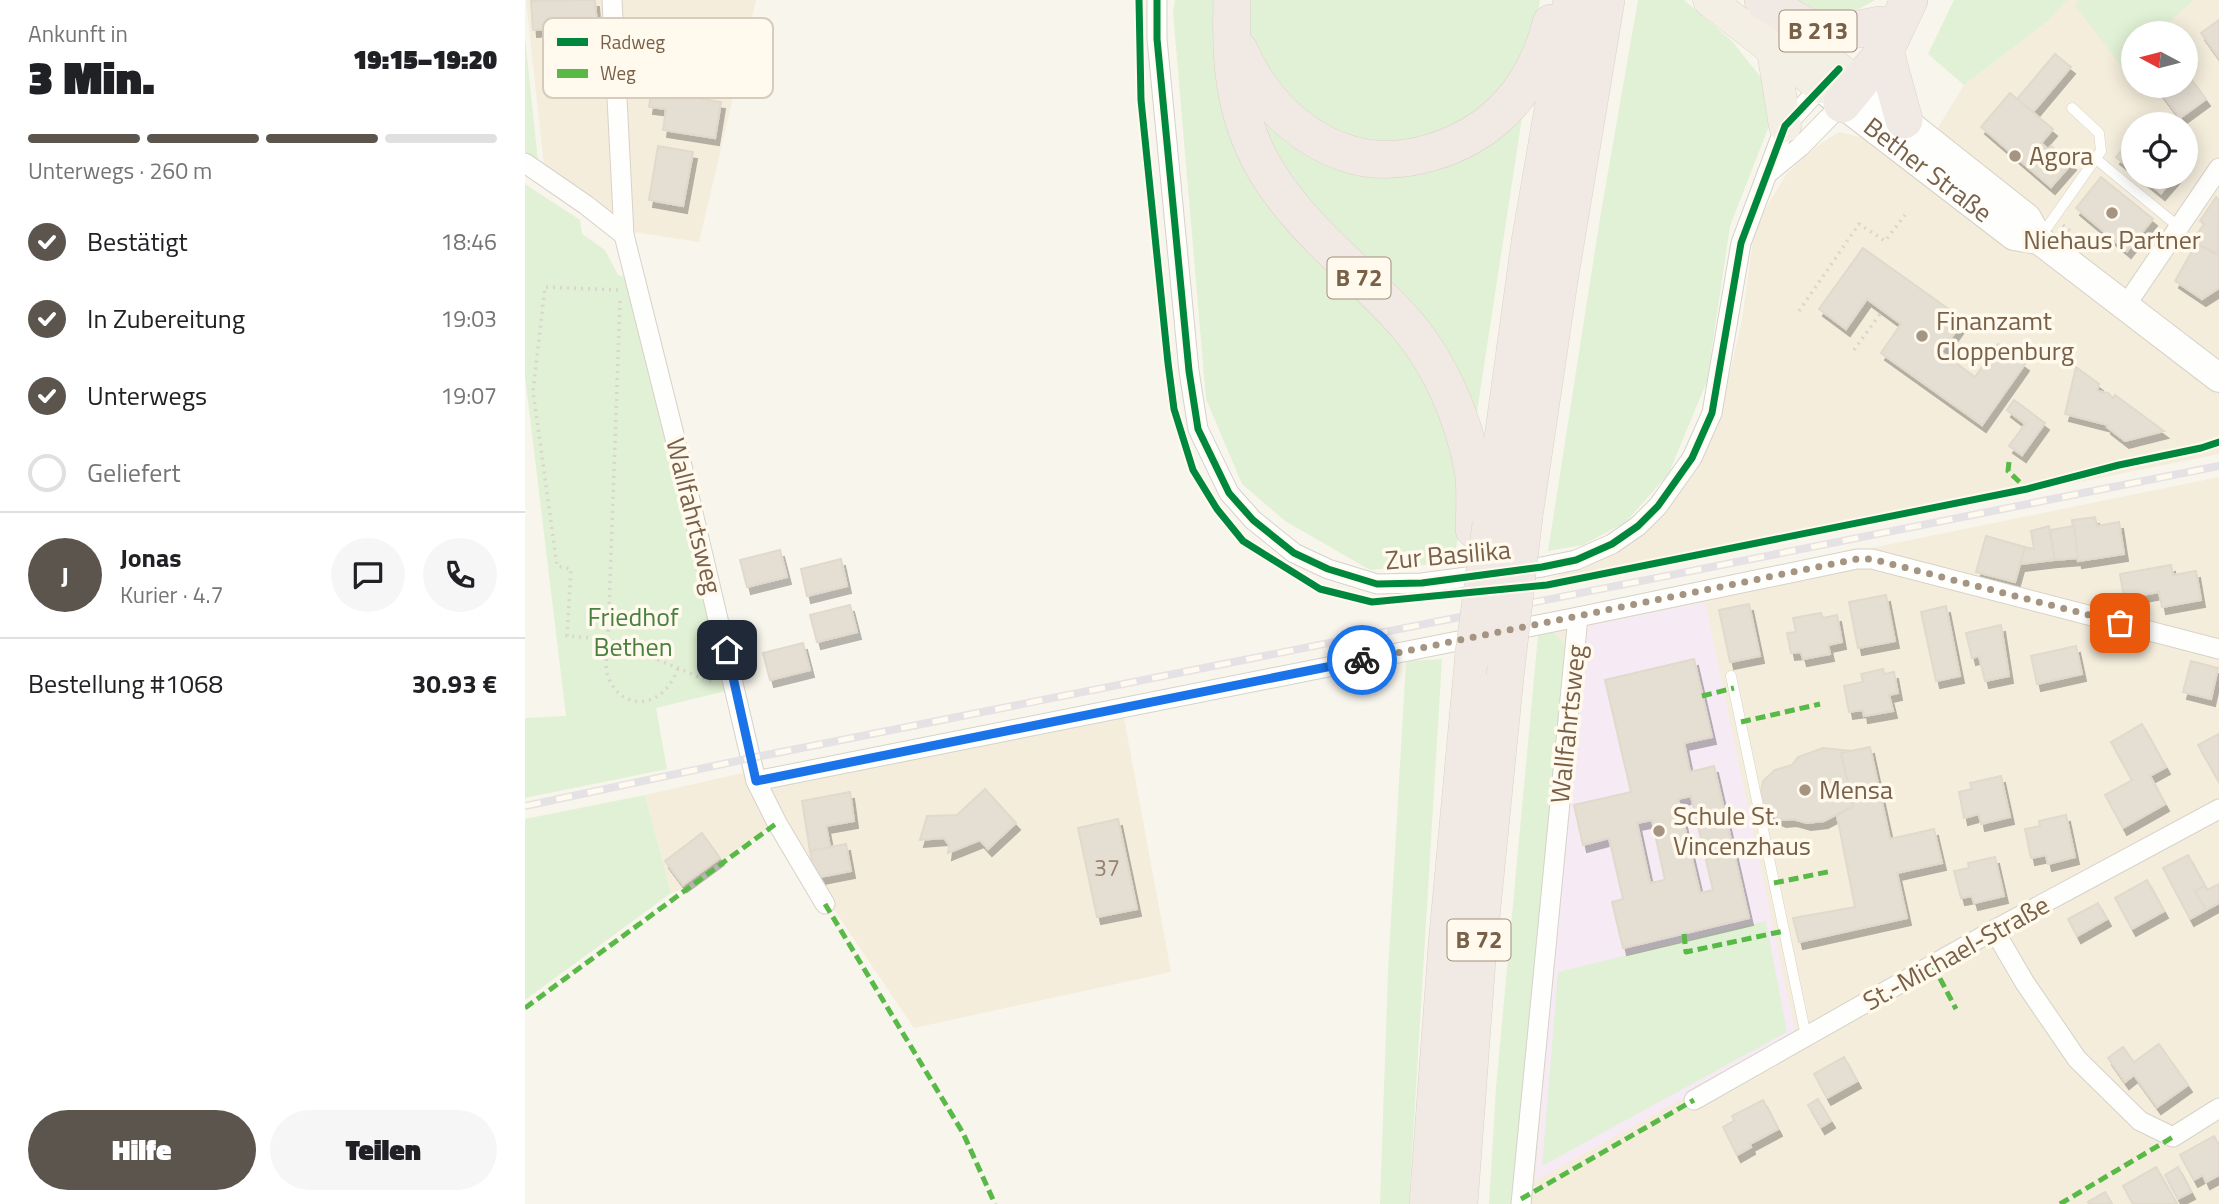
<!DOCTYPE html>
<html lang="de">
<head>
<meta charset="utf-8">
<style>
  body { margin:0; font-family:"Titillium Web",sans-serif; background:#f6f6f6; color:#202124; height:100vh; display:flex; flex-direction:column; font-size:26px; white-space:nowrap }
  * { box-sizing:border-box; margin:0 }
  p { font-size:23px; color:#757577 }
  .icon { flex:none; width:38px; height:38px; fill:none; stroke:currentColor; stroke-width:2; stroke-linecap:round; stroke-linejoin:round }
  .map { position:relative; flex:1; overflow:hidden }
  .panel { display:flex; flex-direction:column; background:#fff; width:525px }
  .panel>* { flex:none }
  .needle { width:46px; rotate:277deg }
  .buttons { position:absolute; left:1596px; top:21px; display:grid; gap:14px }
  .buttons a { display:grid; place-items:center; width:77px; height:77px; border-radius:50%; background:#fff; box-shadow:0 4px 18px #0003; font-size:35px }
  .pin { position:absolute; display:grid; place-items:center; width:60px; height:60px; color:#fff; margin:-30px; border-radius:14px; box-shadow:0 4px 10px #0006 }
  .courier { position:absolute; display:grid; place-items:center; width:70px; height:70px; margin:-35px; border:5px solid #1a73e8; border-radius:50%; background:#fff; color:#222; box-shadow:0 2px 9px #0007 }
  .summary em { font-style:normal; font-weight:800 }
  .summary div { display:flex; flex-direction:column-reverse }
  .summary { display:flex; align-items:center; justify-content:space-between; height:119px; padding:0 28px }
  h1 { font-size:46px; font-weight:800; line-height:52px }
  .bar { display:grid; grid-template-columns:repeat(4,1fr); gap:10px 7px; align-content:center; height:84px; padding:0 28px }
  .bar i { height:9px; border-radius:5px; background:#e0e0e0 }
  .bar .active { background:#5c554e }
  .bar p { grid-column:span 4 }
  .line { display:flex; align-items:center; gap:18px; padding:0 28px; border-top:2px solid #e0e0e0 }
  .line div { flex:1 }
  .round { display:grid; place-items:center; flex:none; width:74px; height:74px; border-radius:37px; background:#f6f6f6 }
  ol { padding:0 28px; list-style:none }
  li { display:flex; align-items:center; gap:21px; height:77px }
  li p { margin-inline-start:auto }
  li .icon { padding:7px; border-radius:50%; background:#5c554e; color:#fff; stroke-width:4 }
  li:last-child { color:#757577 }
  li i { width:38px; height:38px; border:4px solid #e0e0e0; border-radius:50% }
  .action { display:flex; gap:14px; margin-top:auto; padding:14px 28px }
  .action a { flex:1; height:80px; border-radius:42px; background:#5c554e; color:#fff; font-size:28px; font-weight:800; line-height:80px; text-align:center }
  .action a+a { background:#f6f6f6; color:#202124 }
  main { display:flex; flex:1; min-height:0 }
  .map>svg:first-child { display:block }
</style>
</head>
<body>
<main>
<section class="panel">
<div class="summary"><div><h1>3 Min.</h1><p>Ankunft in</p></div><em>19:15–19:20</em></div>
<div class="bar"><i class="active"></i><i class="active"></i><i class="active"></i><i></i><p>Unterwegs · 260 m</p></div>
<ol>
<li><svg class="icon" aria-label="check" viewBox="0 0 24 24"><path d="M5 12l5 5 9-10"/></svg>Bestätigt<p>18:46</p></li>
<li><svg class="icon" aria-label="check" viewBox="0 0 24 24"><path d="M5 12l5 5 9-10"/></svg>In Zubereitung<p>19:03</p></li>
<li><svg class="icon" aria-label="check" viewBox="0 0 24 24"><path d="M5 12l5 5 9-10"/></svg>Unterwegs<p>19:07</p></li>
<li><i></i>Geliefert</li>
</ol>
<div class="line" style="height:126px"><b class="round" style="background:#5c554e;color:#fff">J</b><div><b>Jonas</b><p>Kurier · 4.7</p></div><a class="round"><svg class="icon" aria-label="chat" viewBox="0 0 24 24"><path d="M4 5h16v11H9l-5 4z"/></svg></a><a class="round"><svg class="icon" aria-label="phone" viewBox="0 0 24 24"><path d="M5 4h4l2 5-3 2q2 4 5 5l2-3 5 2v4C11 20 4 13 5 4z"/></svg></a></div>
<div class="line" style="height:91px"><div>Bestellung #1068</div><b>30.93 €</b></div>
<div class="action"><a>Hilfe</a><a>Teilen</a></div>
</section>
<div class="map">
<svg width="1694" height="1204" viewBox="0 0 1694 1204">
  <defs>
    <filter id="shadow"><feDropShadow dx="4" dy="7" stdDeviation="0" flood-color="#0004"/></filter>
  </defs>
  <rect width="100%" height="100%" fill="#f8f5ec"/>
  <!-- residential -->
  <g fill="#f4eddc" fill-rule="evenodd">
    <polygon points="1,0 231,0 174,242 108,232 19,166"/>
    <path d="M1542,0H1694V454L1016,590L1017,582L1095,550L1137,517L1174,467L1195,418L1217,319L1230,226L1262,173L1292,146L1314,132L1339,138L1387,170L1439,85L1524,20ZM1608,33H1661V86H1608ZM1608,124H1661V177H1608Z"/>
    <polygon points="1694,477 1694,1204 987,1204 1040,646 1013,616"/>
    <polygon points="599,718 646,972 389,1028 291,883 242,788"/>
    <polygon points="222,772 243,828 158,889 146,893 120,795"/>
  </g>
  <!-- education -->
  <polygon fill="#f6ebf4" points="1180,602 1271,1035 1010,1181 1058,627"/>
  <!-- green -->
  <g fill="#e1f1d5">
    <polygon points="650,0 1015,0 929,562 845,570 760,521 717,484 681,399 648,12"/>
    <polygon points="1113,0 1159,0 1207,41 1241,84 1244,126 1205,226 1182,381 1144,473 1101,522 1058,545 1023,551 1075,218"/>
    <polygon points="1271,0 1350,0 1321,16 1286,11"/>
    <polygon points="1429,0 1542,0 1524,20 1439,85 1403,54"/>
    <polygon points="1554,0 1668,0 1633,33 1608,33 1608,56 1597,67 1550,5"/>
    <polygon points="0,38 13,161 0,152"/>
    <polygon points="0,184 55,220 57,234 80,250 93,275 100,277 201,691 131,708 142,769 0,798 0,718 41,716 0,376"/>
    <polygon points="1027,631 1040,645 987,1204 964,1204 971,1087 1013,635"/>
    <polygon points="917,659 884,1204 855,1204 863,971 881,661"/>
    <polygon points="120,795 146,893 0,1000 0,819"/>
    <polygon points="1241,921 1262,1032 1017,1166 1033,972"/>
  </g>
  <!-- building -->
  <g fill="#e5ded3" stroke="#e2d9cd" stroke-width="2" fill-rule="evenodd" filter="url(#shadow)">
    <polygon points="70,0 72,26 8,30 6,1"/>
    <polygon points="1694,20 1694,58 1676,33"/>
    <polygon points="1530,54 1546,67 1508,112 1492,99"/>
    <polygon points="1661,72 1681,99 1655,118 1631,86 1661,86"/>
    <polygon points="128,80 167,87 166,97 196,102 190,138 138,130 141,109 124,107"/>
    <polygon points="1485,93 1528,129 1516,143 1523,149 1526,146 1547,163 1526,187 1456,127"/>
    <polygon points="1608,136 1608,171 1591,157"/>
    <polygon points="133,146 168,152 158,206 124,200"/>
    <polygon points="1576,177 1628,219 1602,251 1551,208"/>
    <polygon points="1616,177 1650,177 1636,193"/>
    <polygon points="1691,197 1694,200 1693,254 1667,241 1679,224 1675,221"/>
    <polygon points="1671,244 1694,255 1694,288 1677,299 1650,281"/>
    <polygon points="1338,248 1439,320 1416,352 1450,377 1473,344 1500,364 1457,425 1356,353 1376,324 1342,299 1321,329 1294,309"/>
    <polygon points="1551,367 1574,384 1572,391 1583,393 1588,398 1590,395 1639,431 1600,441 1582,427 1583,425 1540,414"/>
    <polygon points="1489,400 1520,423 1497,455 1484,446 1500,424 1482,410"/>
    <polygon points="1570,517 1572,526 1594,522 1599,554 1553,561 1547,520"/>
    <polygon points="1524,526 1530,560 1495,564 1500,547 1509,549 1506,531"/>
    <polygon points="1549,526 1553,558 1530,560 1525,530"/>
    <polygon points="1461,536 1500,547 1490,582 1451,572"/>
    <polygon points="255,550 262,577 222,587 215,560"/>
    <polygon points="316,559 322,586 282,596 276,569"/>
    <polygon points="1646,565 1648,575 1671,571 1676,600 1637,607 1634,592 1599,598 1595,574"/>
    <polygon points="1361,595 1370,641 1333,648 1324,602"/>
    <polygon points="1224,604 1235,656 1205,662 1194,610"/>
    <polygon points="325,605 332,632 292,642 285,615"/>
    <polygon points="1421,606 1435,676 1411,681 1396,612"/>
    <polygon points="1296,613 1298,618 1312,615 1317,642 1303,645 1305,654 1278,659 1276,652 1266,653 1262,633 1271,632 1268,618"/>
    <polygon points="1476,625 1484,676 1460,681 1454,656 1447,658 1441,633"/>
    <polygon points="278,643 285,670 245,680 238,653"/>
    <polygon points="1551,646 1557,674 1512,684 1506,656"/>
    <path d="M1169,659L1187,737L1159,743L1165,772L1189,766L1224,918L1098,948L1087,902L1098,899L1084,838L1058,845L1049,805L1106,792L1080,680ZM1166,796L1188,890L1175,893L1153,799ZM1127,820L1140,880L1125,883L1112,823Z"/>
    <polygon points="1666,661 1693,668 1686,699 1658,692"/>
    <polygon points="1358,669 1359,674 1369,672 1373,693 1364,695 1368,711 1339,716 1338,710 1324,712 1319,686 1338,682 1336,674"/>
    <polygon points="1617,724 1641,767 1625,776 1640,804 1598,828 1580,795 1607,780 1586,742"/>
    <polygon points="1694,734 1694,782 1673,745"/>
    <polygon points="1345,747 1365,839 1409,829 1417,863 1372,873 1382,918 1274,942 1268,918 1330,907 1312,816 1328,806 1316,753"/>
    <polygon points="1298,748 1327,751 1316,753 1328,806 1299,821 1282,823 1268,819 1257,820 1239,812 1235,799 1238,781 1250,770 1267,765 1273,757"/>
    <polygon points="1476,776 1485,817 1456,824 1454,814 1439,818 1434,792 1447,789 1445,783"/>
    <polygon points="460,789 491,823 463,849 455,840 423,853 424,845 419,838 395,840 402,816 432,815"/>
    <polygon points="325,792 329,821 301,826 305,847 285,851 277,801"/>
    <polygon points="1541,815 1550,857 1523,864 1521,855 1506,858 1500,829 1515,826 1514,821"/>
    <polygon points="593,819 612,909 572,917 553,828"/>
    <polygon points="177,833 195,858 158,885 140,861"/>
    <polygon points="321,844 326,871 290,878 285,851"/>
    <polygon points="1663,855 1680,886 1670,891 1681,910 1665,919 1638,868"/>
    <polygon points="1470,857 1479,896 1449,903 1447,896 1436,898 1429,871 1444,868 1443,863"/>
    <polygon points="1622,880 1639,911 1607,929 1590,898"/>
    <polygon points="1694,884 1694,903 1681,910 1670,891 1680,886 1682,890"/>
    <polygon points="1573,903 1582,919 1552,936 1543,919"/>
    <polygon points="1634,1044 1663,1085 1632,1107 1609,1075 1600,1082 1583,1058 1598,1047 1609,1062"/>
    <polygon points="1319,1057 1332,1081 1302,1098 1289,1074"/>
    <polygon points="1293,1099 1306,1121 1296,1127 1283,1105"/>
    <polygon points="1238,1100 1253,1129 1225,1144 1226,1147 1212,1155 1198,1127 1209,1121 1207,1116"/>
    <polygon points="1689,1136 1694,1145 1694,1175 1681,1182 1678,1175 1669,1180 1655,1155"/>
    <polygon points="1631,1167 1652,1204 1608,1204 1598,1186"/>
    <polygon points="1653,1167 1666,1192 1653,1199 1640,1175"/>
    <polygon points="1580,1192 1587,1204 1564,1204 1563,1202"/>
  </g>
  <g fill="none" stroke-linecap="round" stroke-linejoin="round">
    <defs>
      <g id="lane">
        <polyline points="1571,159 1654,227"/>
        <polyline points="1516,236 1576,151 1574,133 1547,108"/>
        <polyline points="1206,676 1281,1036"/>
      </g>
      <g id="street">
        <polyline points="87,0 99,235 157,466 231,781 252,823 300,904"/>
        <polyline points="632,0 632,39 664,371 673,429 704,493 728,520 769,553 803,569 852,584 897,583 1017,567 1051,560 1087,544 1113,526 1133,506 1167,458 1187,413 1216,243 1260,126 1302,80"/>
        <polyline points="0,163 61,205 99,235"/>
        <polyline points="1242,174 1275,147 1317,104"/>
        <polyline points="1601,305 1694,168"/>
        <polyline points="1053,617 1332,559 1347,559 1694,649"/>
        <polyline points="231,781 1053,617 996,1204"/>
        <polyline points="1469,930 1500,983 1552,1059 1615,1121 1648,1137 1694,1108"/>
        <polyline points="1169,1100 1469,930 1694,809"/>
      </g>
      <g id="secondary">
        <polyline points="1334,85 1502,218 1514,240 1694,378"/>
        <path id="s1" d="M1303,93L1489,236L1514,240"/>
      </g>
      <g id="primary">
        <polyline points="1184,0 1296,87"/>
        <polyline points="1253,20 1334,85"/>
        <polyline points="1248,51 1260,126"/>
      </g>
      <g id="highway">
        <path d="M707,0C705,57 708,108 735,160C771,227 834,270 883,326C916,365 939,420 948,470C951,489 950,509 949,529"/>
        <path d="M1238,0C1289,33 1294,38 1354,25"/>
        <path d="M714,50C735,98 773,138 824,154C875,170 941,148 978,111C1001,89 1019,54 1026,23"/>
        <polyline points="1360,51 1379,120"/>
        <polyline points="1317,104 1360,51 1384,0"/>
        <polyline points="999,516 1034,281 1081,0"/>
        <polyline points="967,518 1005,242 1047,0"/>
        <polyline points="903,1204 922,945 949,653"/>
        <polyline points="934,1204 953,947 980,677"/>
      </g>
    </defs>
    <!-- lane casing -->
    <use href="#lane" stroke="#d7d2c9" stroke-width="11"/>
    <!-- street casing -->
    <use href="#street" stroke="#d7d2c9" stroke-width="21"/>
    <!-- secondary casing -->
    <use href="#secondary" stroke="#d8d1c7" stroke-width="30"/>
    <!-- primary casing -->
    <use href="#primary" stroke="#dad2c9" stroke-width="33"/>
    <!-- highway casing -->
    <use href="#highway" stroke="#dad2c9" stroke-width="38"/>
    <!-- path -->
    <g stroke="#dbd5cd" stroke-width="3.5" stroke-dasharray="2 5" stroke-linecap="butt">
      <polyline points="1538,225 1568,249"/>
      <path d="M93,290L20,287L8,391L32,566L46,569L42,636L83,639C82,650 80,662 82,673C89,700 117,711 138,692C145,686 150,676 153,668"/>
      <polyline points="95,301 83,639 184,681 190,680"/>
      <polyline points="1274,311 1334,224 1360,241 1380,215"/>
      <polyline points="1329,350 1358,310"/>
    </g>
    <!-- lane -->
    <use href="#lane" stroke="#fefefc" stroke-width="10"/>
    <!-- street -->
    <use href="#street" stroke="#fefefc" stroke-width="19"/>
    <!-- secondary -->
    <use href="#secondary" stroke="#fefefc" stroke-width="28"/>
    <!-- primary -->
    <use href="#primary" stroke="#f3efe5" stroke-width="32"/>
    <!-- highway -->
    <use href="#highway" stroke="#f1eae4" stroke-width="37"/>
    <defs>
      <polyline id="rail" points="0,806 226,758 1694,466"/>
    </defs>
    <!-- rail casing -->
    <use href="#rail" stroke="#e5e2e5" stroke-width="8"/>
    <!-- rail -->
    <use href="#rail" stroke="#fffaed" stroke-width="5" stroke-dasharray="16" stroke-linecap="butt"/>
    <defs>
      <g id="highway-bridge">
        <polyline points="949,653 966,524"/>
        <polyline points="980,677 999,516"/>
      </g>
    </defs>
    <!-- highway-bridge casing -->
    <use href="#highway-bridge" stroke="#dad2c9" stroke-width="38" stroke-linecap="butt"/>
    <!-- highway-bridge -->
    <use href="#highway-bridge" stroke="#f1eae4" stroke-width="37"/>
    <!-- quiet -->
    <g stroke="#58b947" stroke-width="5" stroke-dasharray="10 5" stroke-linecap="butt">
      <polyline points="1484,462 1483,471 1502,489"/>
      <polyline points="1177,696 1209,688"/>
      <polyline points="1216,722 1295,704"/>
      <polyline points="1249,883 1307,871"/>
      <polyline points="300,904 438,1133 470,1204"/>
      <polyline points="1159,934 1161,952 1259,931"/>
      <polyline points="1408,965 1431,1009"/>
      <polyline points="0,1008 252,823"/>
      <polyline points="996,1199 1169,1100"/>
      <polyline points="1535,1204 1648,1137"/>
    </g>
    <defs>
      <g id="cycleway">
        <polyline points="614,0 616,100 643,363 649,409 668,470 692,509 718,541 795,589 847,602 1022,585 1502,489 1594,465 1676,448 1694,442"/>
        <polyline points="632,0 632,39 664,371 673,429 704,493 728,520 769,553 803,569 852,584 897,583 1017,567 1051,560 1087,544 1113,526 1133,506 1167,458 1187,413 1216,243 1260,126 1314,69"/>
      </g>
    </defs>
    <!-- cycleway casing -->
    <use href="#cycleway" stroke="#fffaed" stroke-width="11"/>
    <!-- cycleway -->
    <use href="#cycleway" stroke="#00873e" stroke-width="7"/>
  </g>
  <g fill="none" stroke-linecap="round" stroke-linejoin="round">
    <!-- done -->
    <polyline stroke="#a59481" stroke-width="7" stroke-dasharray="0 12.6" points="837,660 1332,559 1347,559 1595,623"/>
    <!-- route -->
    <polyline stroke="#1a73e8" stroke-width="9" points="202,650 231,781 837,660"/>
  </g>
  <!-- markers -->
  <g fill="#a59481" stroke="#fffaed" stroke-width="2.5">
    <circle cx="1490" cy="156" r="7"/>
    <circle cx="1587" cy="213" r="7"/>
    <circle cx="1397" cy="336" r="7"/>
    <circle cx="1280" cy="790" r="7"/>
    <circle cx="1134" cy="831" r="7"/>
  </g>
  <g text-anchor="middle" stroke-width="7" stroke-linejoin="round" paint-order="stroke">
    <!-- number labels -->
    <g font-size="23" fill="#96826d">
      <text x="582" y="876">37</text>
    </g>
    <!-- shield labels -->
    <g fill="#fffaed" stroke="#a18e7a" stroke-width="2">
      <rect x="1254.5" y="10.5" width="77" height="41" rx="5"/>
      <rect x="802.5" y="257.5" width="63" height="41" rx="5"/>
      <rect x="922.5" y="919.5" width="63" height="41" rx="5"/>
    </g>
    <g font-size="24" font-weight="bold" fill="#796048">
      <text x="1293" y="39">B 213</text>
      <text x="834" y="286">B 72</text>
      <text x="954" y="948">B 72</text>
    </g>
    <!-- poi labels -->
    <g font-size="26" fill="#796048" stroke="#fffaed" text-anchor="start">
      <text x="1504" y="165">Agora</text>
      <text x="1587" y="249" text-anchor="middle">Niehaus Partner</text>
      <text x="1411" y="330">Finanzamt<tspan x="1411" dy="30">Cloppenburg</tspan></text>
      <text x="1294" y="799">Mensa</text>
      <text x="1148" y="825">Schule St.<tspan x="1148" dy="30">Vincenzhaus</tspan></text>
    </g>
    <!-- street labels -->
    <g font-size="26" fill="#796048" stroke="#fffaed">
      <text dy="9" stroke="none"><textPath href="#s1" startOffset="126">Bether Straße</textPath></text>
      <text transform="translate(169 516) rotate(76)" y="9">Wallfahrtsweg</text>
      <text transform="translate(923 555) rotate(-5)" y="9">Zur Basilika</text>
      <text transform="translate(1043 724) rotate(-84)" y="9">Wallfahrtsweg</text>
      <text transform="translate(1431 953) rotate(-29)" y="9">St.-Michael-Straße</text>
    </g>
    <!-- park labels -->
    <g font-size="26" fill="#4a8040" stroke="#fffaed">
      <text x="108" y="626">Friedhof<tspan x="108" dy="30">Bethen</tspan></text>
    </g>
  </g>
  <!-- legend -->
  <rect x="18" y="18" width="230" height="80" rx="10" fill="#fffaed" stroke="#d7ccbc" stroke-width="2"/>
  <rect x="32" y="38" width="31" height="8" fill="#00873e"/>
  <rect x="32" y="69" width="31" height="9" fill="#58b947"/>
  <g font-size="19" fill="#796048">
    <text x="75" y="49">Radweg</text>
    <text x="75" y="80">Weg</text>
  </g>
</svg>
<div class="buttons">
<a><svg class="needle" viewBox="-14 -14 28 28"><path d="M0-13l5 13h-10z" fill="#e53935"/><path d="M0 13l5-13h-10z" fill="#757577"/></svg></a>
<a><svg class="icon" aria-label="locate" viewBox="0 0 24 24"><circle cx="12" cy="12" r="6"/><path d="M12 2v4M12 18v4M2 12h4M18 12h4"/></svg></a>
</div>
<div class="pin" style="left:1595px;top:623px;background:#ea580c"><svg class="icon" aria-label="bag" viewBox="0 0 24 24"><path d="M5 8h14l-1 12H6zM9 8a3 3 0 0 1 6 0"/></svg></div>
<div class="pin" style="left:202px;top:650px;background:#1f2937"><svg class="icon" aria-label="home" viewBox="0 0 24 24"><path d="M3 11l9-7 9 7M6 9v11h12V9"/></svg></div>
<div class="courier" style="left:837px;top:660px"><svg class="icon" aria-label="bike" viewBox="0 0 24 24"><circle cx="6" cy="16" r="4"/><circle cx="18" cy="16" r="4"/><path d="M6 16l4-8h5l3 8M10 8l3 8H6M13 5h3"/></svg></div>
</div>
</main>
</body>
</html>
